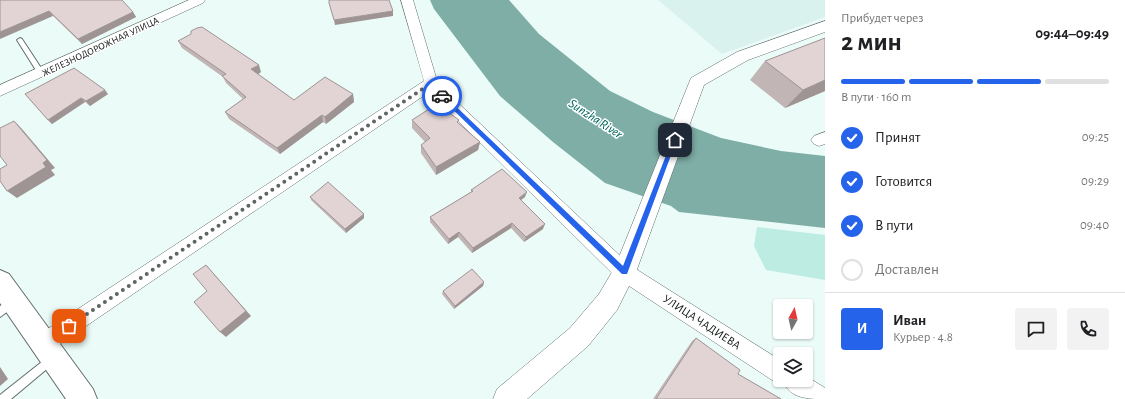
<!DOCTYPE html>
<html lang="ru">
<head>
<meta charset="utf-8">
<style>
  body { margin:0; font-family:"Alegreya Sans",sans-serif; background:#f2f2f2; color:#202124; height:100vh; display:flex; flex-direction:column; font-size:15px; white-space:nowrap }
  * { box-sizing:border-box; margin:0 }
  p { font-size:13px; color:#757577 }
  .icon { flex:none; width:22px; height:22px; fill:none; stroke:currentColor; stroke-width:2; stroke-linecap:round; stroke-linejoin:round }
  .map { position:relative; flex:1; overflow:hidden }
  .drawer { display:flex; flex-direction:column; background:#fff; width:300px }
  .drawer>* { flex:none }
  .needle { width:26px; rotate:8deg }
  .fabs { position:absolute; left:773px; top:299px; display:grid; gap:8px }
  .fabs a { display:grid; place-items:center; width:40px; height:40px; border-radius:4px; background:#fff; box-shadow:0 1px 3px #0004; font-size:20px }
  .pin { position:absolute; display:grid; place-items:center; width:34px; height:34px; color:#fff; margin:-17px; border-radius:8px; box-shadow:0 2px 6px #0006 }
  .courier { position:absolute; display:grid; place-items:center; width:40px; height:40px; margin:-20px; border:3px solid #2563eb; border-radius:50%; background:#fff; color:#222; box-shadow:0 1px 5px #0007 }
  .overview em { font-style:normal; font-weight:700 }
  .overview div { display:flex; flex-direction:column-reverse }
  .overview { display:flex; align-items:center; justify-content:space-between; height:68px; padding:0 16px }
  h1 { font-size:26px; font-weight:700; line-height:30px }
  .bar { display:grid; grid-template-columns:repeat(4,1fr); gap:6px 4px; align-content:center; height:48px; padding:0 16px }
  .bar i { height:5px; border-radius:3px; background:#e0e0e0 }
  .bar .on { background:#2563eb }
  .bar p { grid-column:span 4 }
  .line { display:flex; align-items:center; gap:10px; padding:0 16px; border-top:1px solid #e0e0e0 }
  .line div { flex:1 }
  .round { display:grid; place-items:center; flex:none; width:42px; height:42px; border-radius:4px; background:#f2f2f2 }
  ol { padding:0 16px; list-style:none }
  li { display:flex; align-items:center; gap:12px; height:44px }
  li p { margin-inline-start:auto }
  li .icon { padding:4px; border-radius:50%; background:#2563eb; color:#fff; stroke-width:4 }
  li:last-child { color:#757577 }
  li i { width:22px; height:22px; border:2px solid #e0e0e0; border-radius:50% }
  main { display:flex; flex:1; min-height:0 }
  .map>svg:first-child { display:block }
</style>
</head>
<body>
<main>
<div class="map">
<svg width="825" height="399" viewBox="0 0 825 399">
  <rect width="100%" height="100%" fill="#ebfbf8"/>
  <!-- built -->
  <polygon fill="#d9f2ed" points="658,0 825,0 825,17 722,54"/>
  <!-- green -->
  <polygon fill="#bdece3" points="757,227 825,235 825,280 766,270 754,246"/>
  <!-- water -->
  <polygon fill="#7eaea6" points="430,0 509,0 539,34 610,91 653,112 721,138 781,151 825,156 825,228 679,212 671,206 605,183 553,142 500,96 434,9"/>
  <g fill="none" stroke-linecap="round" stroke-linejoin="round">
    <defs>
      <g id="service">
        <polygon points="20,38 22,39 43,71 43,75 39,75 17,40"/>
        <polygon points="12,299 15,300 17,303 15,306 0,317 0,306"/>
        <polygon points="51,355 54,357 56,360 54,363 11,399 0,399 0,395 48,357"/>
      </g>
      <g id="minor">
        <polygon points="189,0 205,0 203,3 0,96 0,85"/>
        <path d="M401,0H413L438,84L631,266L780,360V380H806V376L825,388V399C809,399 790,399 783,381L780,383L772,380L617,278L429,92L51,350L44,353L37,350L34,343L37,336L424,81Z"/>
        <polygon points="825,132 825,144 819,146 814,144 811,140 814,136"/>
      </g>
      <polygon id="tertiary" points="825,21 825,32 748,60 704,85 636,272 617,310 588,346 527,399 493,399 497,389 570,328 599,294 615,267 691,78 737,52"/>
      <polygon id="secondary" points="0,270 9,274 93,389 97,399 66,399 0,303"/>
    </defs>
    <!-- service casing -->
    <use href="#service" stroke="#616e6c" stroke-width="2"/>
    <!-- minor casing -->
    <use href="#minor" stroke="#616e6c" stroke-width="1"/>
    <!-- tertiary casing -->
    <use href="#tertiary" stroke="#616e6c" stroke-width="1"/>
    <!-- secondary casing -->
    <use href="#secondary" stroke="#616e6c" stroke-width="2"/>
    <!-- service -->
    <use href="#service" fill="#fff" fill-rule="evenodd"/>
    <!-- minor -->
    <use href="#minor" fill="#fff" fill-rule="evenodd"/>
    <!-- tertiary -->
    <use href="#tertiary" fill="#fff" fill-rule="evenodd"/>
    <!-- secondary -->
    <use href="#secondary" fill="#fff" fill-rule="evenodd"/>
  </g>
  <!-- wall -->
  <g fill="#c2b5b6">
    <polygon points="0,0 133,12 136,17 82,44 53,16"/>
    <polygon points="178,41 261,72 258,74 294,100 353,94 354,102 326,124 323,122 280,154 229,119 225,112 243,99 226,83 223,77 182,48"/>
    <polygon points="765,61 825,91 785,108 750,80"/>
    <polygon points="25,94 108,94 90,106 85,102 52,124"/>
    <polygon points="412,120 459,124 480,142 478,150 436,175 421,153 421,145 425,142 412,128"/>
    <polygon points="471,190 525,197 521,200 543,229 524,242 511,228 472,253 458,237 448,244 430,222 430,217 471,192"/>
    <polygon points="310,197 364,214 364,218 346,233 311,200"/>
    <polygon points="484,282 483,286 454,309 442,294 443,291"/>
    <polygon points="696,338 738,374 781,399 653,399 692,341"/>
  </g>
  <!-- shaded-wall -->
  <g fill="#9e9494">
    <polygon points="49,11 53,16 0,39 0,32"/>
    <polygon points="393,11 393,16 335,25 334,20"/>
    <polygon points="133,12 136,17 82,44 78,39"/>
    <polygon points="259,65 261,72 254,77 251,69"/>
    <polygon points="825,80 825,91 785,108 803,90"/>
    <polygon points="105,90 108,94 90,106 86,101"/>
    <polygon points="353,94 354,102 326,124 325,117"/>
    <polygon points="81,98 85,102 52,124 48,120"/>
    <polygon points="322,115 323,122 280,154 277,148"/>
    <polygon points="14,121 22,129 55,168 51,170 55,175 17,198 7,191 43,163"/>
    <polygon points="480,142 478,150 436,175 436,167"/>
    <polygon points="527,192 525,197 517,203 519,198"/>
    <polygon points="364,214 364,218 346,233 345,229"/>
    <polygon points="512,223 511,228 472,253 473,248"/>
    <polygon points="545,224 543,229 524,242 526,237"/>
    <polygon points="459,232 458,237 448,244 449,239"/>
    <polygon points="206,265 251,316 226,337 220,332"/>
    <polygon points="484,282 483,286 454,309 455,306"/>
    <polygon points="0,367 8,379 0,386"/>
  </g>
  <!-- building -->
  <g fill="#e2d3d4" stroke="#9e9494">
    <polygon points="0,0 122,0 133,12 78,39 49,11 0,32"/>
    <polygon points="329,0 389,0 393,11 334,20 329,3"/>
    <polygon points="202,27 259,65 251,69 294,100 325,77 353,94 325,117 322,115 277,148 225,112 246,97 222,76 226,74 178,41 191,34 191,31 197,28"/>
    <polygon points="825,38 825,80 803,90 765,61"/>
    <polygon points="74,68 105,90 86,101 81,98 48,120 25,94"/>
    <polygon points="437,104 459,120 457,122 480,142 436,167 421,145 430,138 412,120"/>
    <polygon points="14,121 47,160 43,163 46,167 7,191 0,181 0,169 7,165 0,156 0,128"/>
    <polygon points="502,169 527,192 519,198 545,224 526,237 512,223 473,248 459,232 449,239 430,217 473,191 471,190"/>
    <polygon points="328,182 364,214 345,229 310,197"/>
    <polygon points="206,265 246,311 220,332 194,302 207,291 193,274"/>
    <polygon points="472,269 484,282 455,306 443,291"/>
    <polygon points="696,338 740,370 738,374 781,399 656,399"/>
  </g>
  <!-- route -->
  <polygon fill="#2563eb" points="440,95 444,95 623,266 672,140 677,139 627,274 622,274 440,97"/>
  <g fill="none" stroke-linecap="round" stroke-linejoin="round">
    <!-- done -->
    <polyline stroke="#5d6664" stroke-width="4" stroke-dasharray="0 7.2" points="69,326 430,84 442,96"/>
  </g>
  <g text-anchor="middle" stroke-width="3" stroke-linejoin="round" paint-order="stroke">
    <!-- far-street labels -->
    <g font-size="10" fill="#101514" stroke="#fff">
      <text transform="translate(100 46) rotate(-25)" y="4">ЖЕЛЕЗНОДОРОЖНАЯ УЛИЦА</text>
    </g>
    <!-- street labels -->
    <g font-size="12" fill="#101514" stroke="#fff">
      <text transform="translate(702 322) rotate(33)" y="4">УЛИЦА ЧАДИЕВА</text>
    </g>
    <!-- water labels -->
    <g font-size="13" font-style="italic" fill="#00665b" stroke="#fff">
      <text transform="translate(596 118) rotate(33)" y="5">Sunzha River</text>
    </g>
  </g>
</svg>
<div class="fabs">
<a><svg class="needle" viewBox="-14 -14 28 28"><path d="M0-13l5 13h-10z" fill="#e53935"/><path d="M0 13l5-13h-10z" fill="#757577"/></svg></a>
<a><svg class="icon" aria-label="layers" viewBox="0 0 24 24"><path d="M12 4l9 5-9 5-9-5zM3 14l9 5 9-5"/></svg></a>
</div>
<div class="pin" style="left:69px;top:326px;background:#ea580c"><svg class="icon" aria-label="bag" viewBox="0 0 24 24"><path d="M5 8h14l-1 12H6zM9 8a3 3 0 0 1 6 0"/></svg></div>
<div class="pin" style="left:675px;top:140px;background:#1f2937"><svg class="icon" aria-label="home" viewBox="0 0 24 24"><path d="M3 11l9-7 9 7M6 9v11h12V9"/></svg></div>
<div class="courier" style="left:442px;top:96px"><svg class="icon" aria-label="car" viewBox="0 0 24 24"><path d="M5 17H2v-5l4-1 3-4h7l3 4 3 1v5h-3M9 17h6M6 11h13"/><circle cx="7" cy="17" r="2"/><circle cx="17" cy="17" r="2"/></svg></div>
</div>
<section class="drawer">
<div class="overview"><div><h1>2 мин</h1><p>Прибудет через</p></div><em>09:44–09:49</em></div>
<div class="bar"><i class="on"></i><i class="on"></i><i class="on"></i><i></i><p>В пути · 160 m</p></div>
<ol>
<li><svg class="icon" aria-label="check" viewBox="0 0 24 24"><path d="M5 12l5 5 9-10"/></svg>Принят<p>09:25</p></li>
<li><svg class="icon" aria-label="check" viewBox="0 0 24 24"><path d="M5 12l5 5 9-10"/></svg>Готовится<p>09:29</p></li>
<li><svg class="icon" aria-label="check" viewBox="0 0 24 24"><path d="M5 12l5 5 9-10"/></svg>В пути<p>09:40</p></li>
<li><i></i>Доставлен</li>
</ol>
<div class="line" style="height:72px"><b class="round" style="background:#2563eb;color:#fff">И</b><div><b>Иван</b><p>Курьер · 4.8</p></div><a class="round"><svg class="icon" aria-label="chat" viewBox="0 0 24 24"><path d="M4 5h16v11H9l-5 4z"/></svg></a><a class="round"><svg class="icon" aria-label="phone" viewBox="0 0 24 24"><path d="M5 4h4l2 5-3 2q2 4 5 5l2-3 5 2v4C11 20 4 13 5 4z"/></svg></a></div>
</section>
</main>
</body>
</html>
